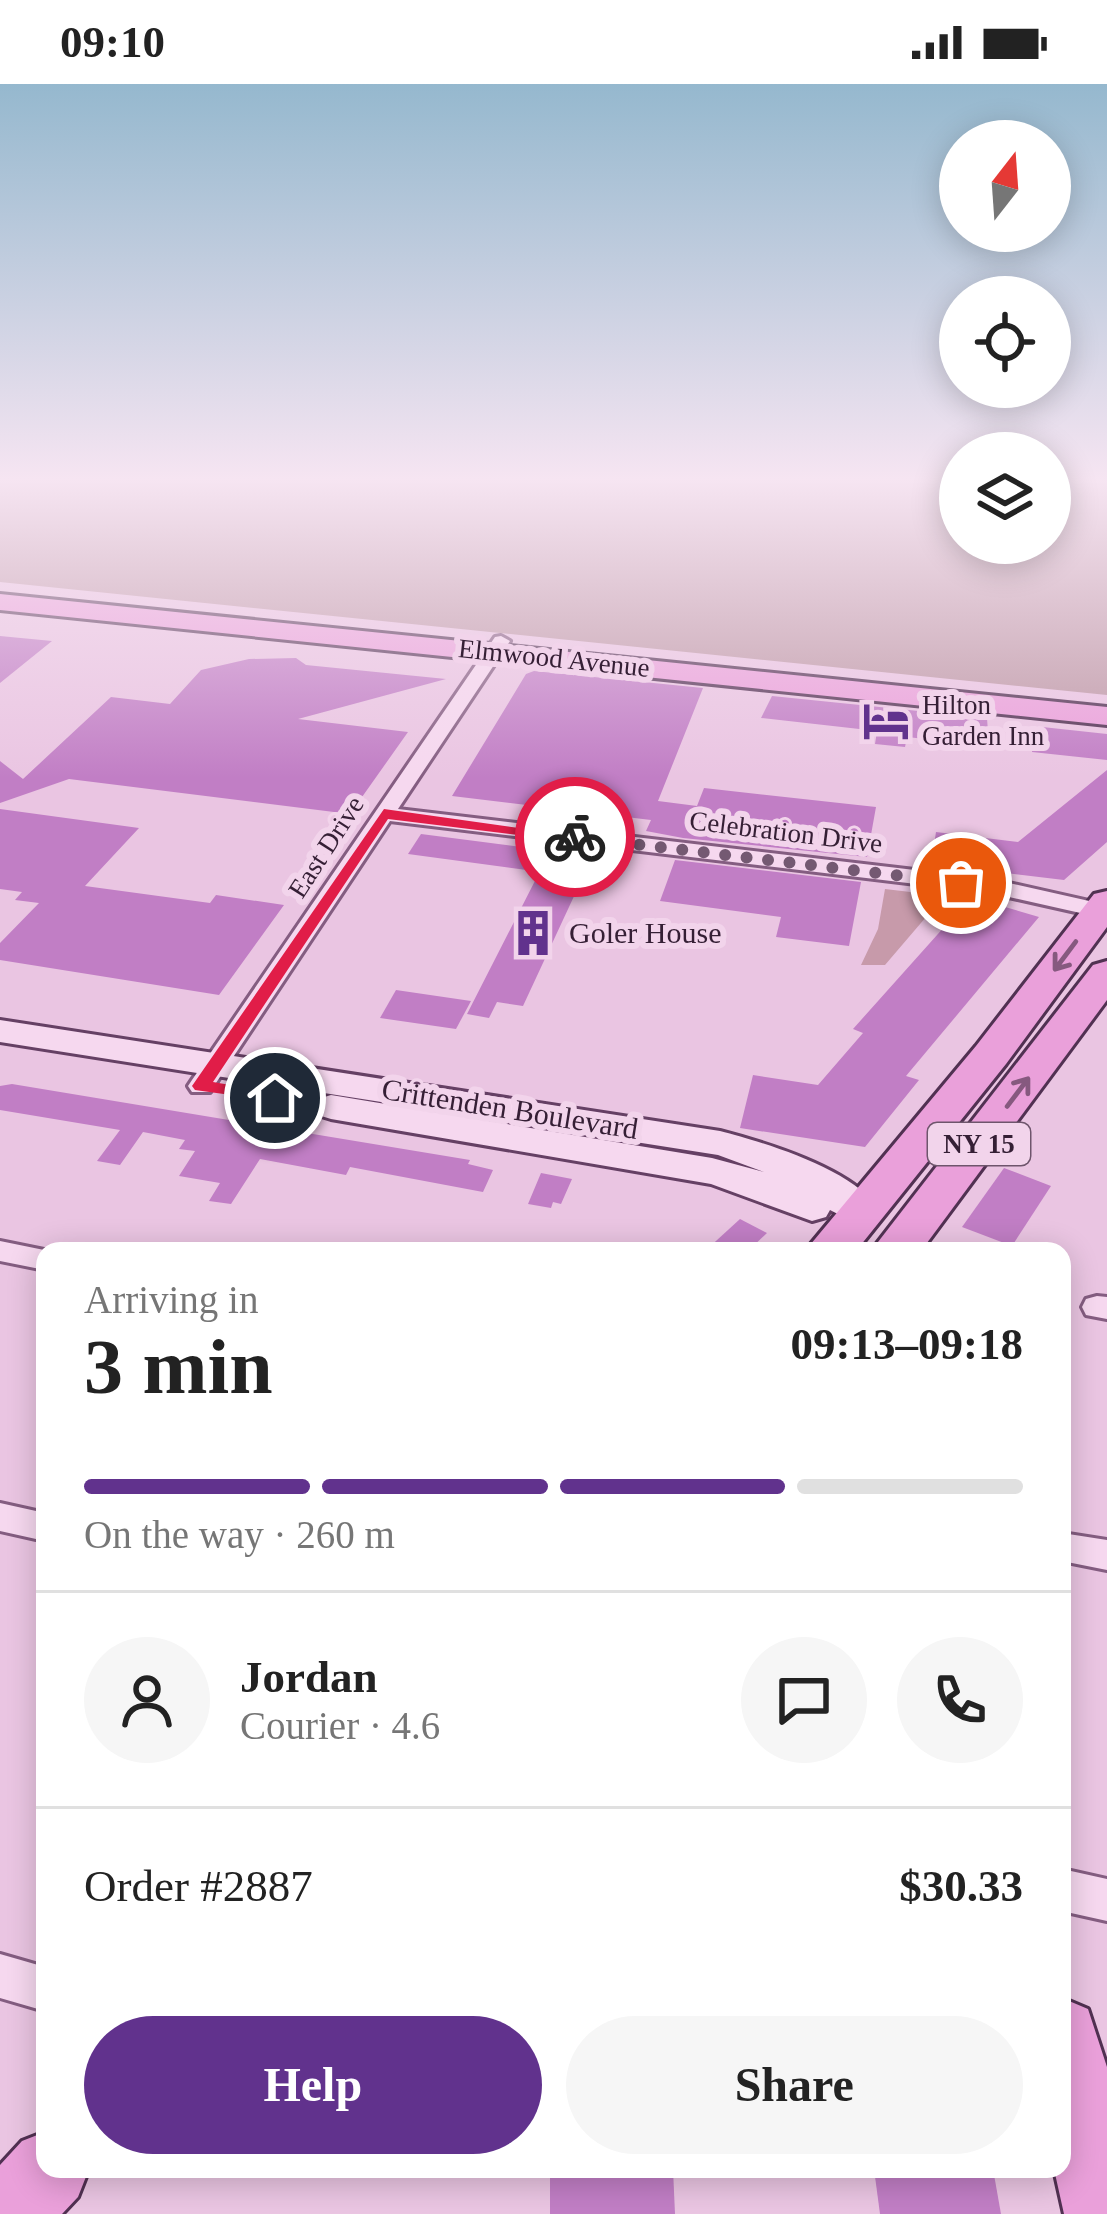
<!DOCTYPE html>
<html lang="en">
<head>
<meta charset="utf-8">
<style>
  body { margin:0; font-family:"Times New Roman",serif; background:#f6f6f6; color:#222; height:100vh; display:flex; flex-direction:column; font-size:45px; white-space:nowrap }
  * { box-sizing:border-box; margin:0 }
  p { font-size:39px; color:#767676 }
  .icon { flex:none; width:66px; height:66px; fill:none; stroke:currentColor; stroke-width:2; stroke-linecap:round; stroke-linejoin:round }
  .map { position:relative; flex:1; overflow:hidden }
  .side { position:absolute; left:36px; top:1158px; width:1035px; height:936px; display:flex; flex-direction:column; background:#fff; border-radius:24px; box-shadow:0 6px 30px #0003 }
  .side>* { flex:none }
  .needle { width:78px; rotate:17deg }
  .fabs { position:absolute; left:939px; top:36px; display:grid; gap:24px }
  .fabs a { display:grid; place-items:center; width:132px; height:132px; border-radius:50%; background:#fff; box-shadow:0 6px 30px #0003; font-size:60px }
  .pin { position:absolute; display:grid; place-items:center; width:102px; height:102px; color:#fff; margin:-51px; border:6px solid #fff; border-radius:50%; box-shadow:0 3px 12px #0007 }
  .courier { position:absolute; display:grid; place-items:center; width:120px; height:120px; margin:-60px; border:9px solid #e11d48; border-radius:50%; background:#fff; color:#222; box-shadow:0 3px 15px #0007 }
  .overview em { font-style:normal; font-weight:600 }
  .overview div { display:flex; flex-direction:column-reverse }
  .overview { display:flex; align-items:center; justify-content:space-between; height:204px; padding:0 48px }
  h1 { font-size:78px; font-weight:600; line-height:90px }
  .bar { display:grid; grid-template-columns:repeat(4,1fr); gap:18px 12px; align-content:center; height:144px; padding:0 48px }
  .bar i { height:15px; border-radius:9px; background:#e0e0e0 }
  .bar .selected { background:#61328d }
  .bar p { grid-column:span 4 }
  .line { display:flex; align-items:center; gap:30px; padding:0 48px; border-top:3px solid #e0e0e0 }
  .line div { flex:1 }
  .round { display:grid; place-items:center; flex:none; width:126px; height:126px; border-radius:63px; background:#f6f6f6 }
  .cta { display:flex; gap:24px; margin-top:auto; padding:24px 48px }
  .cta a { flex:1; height:138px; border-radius:72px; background:#61328d; color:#fff; font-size:48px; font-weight:600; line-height:138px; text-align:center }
  .cta a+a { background:#f6f6f6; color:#222 }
  .status { display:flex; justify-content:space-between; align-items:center; height:84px; padding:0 60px; background:#fff; direction:ltr }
  .status svg { height:33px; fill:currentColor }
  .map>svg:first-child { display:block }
</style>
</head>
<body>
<div class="status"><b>09:10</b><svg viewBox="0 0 49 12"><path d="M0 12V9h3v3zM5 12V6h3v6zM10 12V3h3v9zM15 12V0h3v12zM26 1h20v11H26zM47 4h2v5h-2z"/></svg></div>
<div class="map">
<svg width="1107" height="2130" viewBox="0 0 1107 2130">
  <rect width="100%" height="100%" fill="#eac5e2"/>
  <!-- green -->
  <polygon fill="#c79aaa" points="885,805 944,812 885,881 861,881 878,845"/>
  <!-- cemetery -->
  <polygon fill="#bd98a5" points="0,396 960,396 960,459 1050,459 1050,396 1107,396 1107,611 0,498"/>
  <!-- building -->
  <g fill="#c17ec5">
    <polygon points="0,552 52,557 0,599"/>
    <polygon points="296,574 306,581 446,595 298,635 408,648 350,730 69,695 0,719 0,677 23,695 111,613 170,620 201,586 249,575"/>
    <polygon points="534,587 703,604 658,717 697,722 704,704 876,723 867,773 683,754 646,747 651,736 452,712 526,590"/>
    <polygon points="772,612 987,634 989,662 907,653 905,663 875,660 877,647 761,634"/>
    <polygon points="1033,642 1107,650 1107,676 1032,668"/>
    <polygon points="1107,686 1107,758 1064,796 931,780 936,748 1018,758"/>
    <polygon points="0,725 139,744 85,802 210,819 216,811 284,821 219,911 0,876 0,859 39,819 15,816 22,808 0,805"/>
    <polygon points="421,750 545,766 534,787 408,770"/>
    <polygon points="675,776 861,798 849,862 776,853 781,833 660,817"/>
    <polygon points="539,789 582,795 523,922 497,918 489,934 467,930"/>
    <polygon points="971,813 1039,833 906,992 919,996 865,1063 740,1044 753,991 818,1001 863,949 853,945"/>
    <polygon points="396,906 471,917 456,945 380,934"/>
    <polygon points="12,1000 470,1076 468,1080 493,1086 483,1108 350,1083 346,1091 260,1075 231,1120 209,1117 220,1099 179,1092 195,1067 179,1065 185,1056 143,1048 120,1081 97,1077 120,1046 0,1026 0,1002"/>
    <polygon points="1004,1084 1051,1102 1012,1162 962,1143"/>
    <polygon points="541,1089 572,1095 561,1120 553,1118 551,1124 528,1120"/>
    <polygon points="740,1135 767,1149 748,1167 705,1167"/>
    <polygon points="550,2085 673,2085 675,2130 550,2130"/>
    <polygon points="874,2085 993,2085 1001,2130 880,2130"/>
  </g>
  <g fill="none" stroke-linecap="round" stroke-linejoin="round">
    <defs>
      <g id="street">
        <polygon points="501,552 510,557 398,725 991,795 1107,821 1107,835 991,809 390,737 210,1008 192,1008 188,1002 192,996 495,553"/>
        <polygon points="0,1157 49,1167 45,1167 45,1186 0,1177"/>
        <polygon points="1097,1212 1107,1213 1107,1235 1086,1231 1082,1223 1086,1215"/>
        <polygon points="0,1419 45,1429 45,1457 0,1447"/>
        <polygon points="1062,1449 1107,1456 1107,1486 1062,1477"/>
        <polygon points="1062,1785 1107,1795 1107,1837 1062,1827"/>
        <polygon points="0,1870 45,1883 45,1927 0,1914"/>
      </g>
      <path id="secondary" d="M0,936L720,1047C766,1059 856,1086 881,1128L875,1138L861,1142L830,1126L826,1133L812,1137L711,1100L331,1035L318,1031L312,1023L318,1015L331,1011L712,1074L764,1088L718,1071L0,958Z"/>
      <g id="primary">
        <polygon points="0,510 1107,623 1107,641 0,526"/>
        <polygon points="1107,807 1107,843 1006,980 856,1167 805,1167 976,962 1094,810"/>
        <polygon points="1107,877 1107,916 921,1167 871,1167 1093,881"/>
        <polygon points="1062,1914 1088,1925 1107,1983 1107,2130 1064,2130 1054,2085 1062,2085"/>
        <polygon points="45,2048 45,2085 89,2085 78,2113 62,2130 0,2130 0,2081 22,2057"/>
      </g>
    </defs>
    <!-- street casing -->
    <use href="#street" stroke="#845d81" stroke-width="6"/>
    <!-- secondary casing -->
    <use href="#secondary" stroke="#654064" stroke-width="6"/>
    <!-- primary casing -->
    <use href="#primary" stroke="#513152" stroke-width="6"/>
    <!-- street -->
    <use href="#street" fill="#f6d8ef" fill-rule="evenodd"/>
    <!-- secondary -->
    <use href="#secondary" fill="#f6d8ef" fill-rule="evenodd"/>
    <!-- primary -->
    <use href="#primary" fill="#eaa0da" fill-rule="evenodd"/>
  </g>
  <!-- one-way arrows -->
  <defs><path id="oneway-shaft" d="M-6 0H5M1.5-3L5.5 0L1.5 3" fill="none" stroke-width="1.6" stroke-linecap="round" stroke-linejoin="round" transform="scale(3)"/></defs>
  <g stroke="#86597f">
    <use href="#oneway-shaft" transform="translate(1065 872) rotate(127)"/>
    <use href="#oneway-shaft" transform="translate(1018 1008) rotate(-53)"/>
  </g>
  <!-- sky -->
  <linearGradient id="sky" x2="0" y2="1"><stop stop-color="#95b8ce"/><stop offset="0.57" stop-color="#f6e5f2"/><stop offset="1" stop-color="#f6e5f2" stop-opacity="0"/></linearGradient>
  <rect width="1107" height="694" fill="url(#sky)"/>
  <!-- route -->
  <polygon fill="#e11d48" points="384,725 583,753 575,758 388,735 213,998 282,1010 282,1018 195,1006 192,1002"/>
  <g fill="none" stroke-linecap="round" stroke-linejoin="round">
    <!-- done -->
    <polyline stroke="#745972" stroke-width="12" stroke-dasharray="0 21.6" points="575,753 961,799"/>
  </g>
  <!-- icons -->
  <defs>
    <symbol id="hotel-bare" viewBox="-9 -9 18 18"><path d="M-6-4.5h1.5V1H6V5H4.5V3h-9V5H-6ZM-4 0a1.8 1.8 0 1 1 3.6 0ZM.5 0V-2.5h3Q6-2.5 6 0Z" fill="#61328d" stroke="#f2d4eb" stroke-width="2.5" paint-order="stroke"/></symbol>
    <symbol id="building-bare" viewBox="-9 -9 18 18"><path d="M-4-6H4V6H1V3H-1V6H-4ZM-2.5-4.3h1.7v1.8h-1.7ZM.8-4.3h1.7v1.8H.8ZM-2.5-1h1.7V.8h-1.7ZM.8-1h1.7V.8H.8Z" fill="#61328d" stroke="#f2d4eb" stroke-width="2.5" paint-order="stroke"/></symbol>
  </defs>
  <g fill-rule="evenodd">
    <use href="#hotel-bare" x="853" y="604" width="66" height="66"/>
    <use href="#building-bare" x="500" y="816" width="66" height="66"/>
  </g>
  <g text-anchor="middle" stroke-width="12" stroke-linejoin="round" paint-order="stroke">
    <!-- far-street labels -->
    <g font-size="27" fill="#351f35" stroke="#f2d4eb">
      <text transform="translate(554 574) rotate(6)" y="9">Elmwood Avenue</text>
      <text transform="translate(786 748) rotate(7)" y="9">Celebration Drive</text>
      <text transform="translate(326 763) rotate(-57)" y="9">East Drive</text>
    </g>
    <!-- far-poi labels -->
    <g font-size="27" fill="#351f35" stroke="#f2d4eb" text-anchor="start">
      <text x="922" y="630">Hilton<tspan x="922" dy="31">Garden Inn</tspan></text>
    </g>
    <!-- shield labels -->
    <rect fill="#f2d4eb" stroke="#6e556c" stroke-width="3" x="928" y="1039" width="102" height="42" rx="9"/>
    <g font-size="27" font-weight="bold" fill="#351f35">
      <text x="979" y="1069">NY 15</text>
    </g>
    <!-- poi labels -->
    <g font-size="30" fill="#351f35" stroke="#f2d4eb" text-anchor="start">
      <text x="569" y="859">Goler House</text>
    </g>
    <!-- street labels -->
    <g font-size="30" fill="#351f35" stroke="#f2d4eb">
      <text transform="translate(510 1025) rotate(9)" y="10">Crittenden Boulevard</text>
    </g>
  </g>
</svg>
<div class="fabs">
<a><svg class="needle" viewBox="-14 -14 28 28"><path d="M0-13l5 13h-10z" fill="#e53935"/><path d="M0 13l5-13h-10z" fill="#767676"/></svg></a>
<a><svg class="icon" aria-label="locate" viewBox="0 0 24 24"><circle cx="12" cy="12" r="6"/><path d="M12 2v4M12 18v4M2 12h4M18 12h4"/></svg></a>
<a><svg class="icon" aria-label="layers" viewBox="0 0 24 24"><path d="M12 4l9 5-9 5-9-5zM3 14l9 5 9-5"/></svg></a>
</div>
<div class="pin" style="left:961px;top:799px;background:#ea580c"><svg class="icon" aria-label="bag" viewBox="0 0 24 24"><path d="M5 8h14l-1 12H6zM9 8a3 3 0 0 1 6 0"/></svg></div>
<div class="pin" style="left:275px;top:1014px;background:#1f2937"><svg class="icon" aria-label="home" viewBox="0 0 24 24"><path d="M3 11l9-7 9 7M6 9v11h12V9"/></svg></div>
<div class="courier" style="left:575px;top:753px"><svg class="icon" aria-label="bike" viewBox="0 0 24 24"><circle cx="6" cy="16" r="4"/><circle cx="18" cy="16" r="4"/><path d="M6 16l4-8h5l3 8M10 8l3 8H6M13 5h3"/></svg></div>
<section class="side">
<div class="overview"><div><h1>3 min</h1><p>Arriving in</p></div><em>09:13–09:18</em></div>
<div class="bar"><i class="selected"></i><i class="selected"></i><i class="selected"></i><i></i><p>On the way · 260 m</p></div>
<div class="line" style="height:216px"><a class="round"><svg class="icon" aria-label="person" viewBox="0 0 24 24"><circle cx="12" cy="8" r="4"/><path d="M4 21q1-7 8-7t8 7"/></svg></a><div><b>Jordan</b><p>Courier · 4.6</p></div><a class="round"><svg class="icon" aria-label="chat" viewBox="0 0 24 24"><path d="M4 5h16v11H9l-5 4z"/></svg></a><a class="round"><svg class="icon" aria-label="phone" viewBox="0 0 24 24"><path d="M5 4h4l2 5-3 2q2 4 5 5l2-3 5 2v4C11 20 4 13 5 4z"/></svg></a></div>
<div class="line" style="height:156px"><div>Order #2887</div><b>$30.33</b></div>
<div class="cta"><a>Help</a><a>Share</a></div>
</section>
</div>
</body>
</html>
